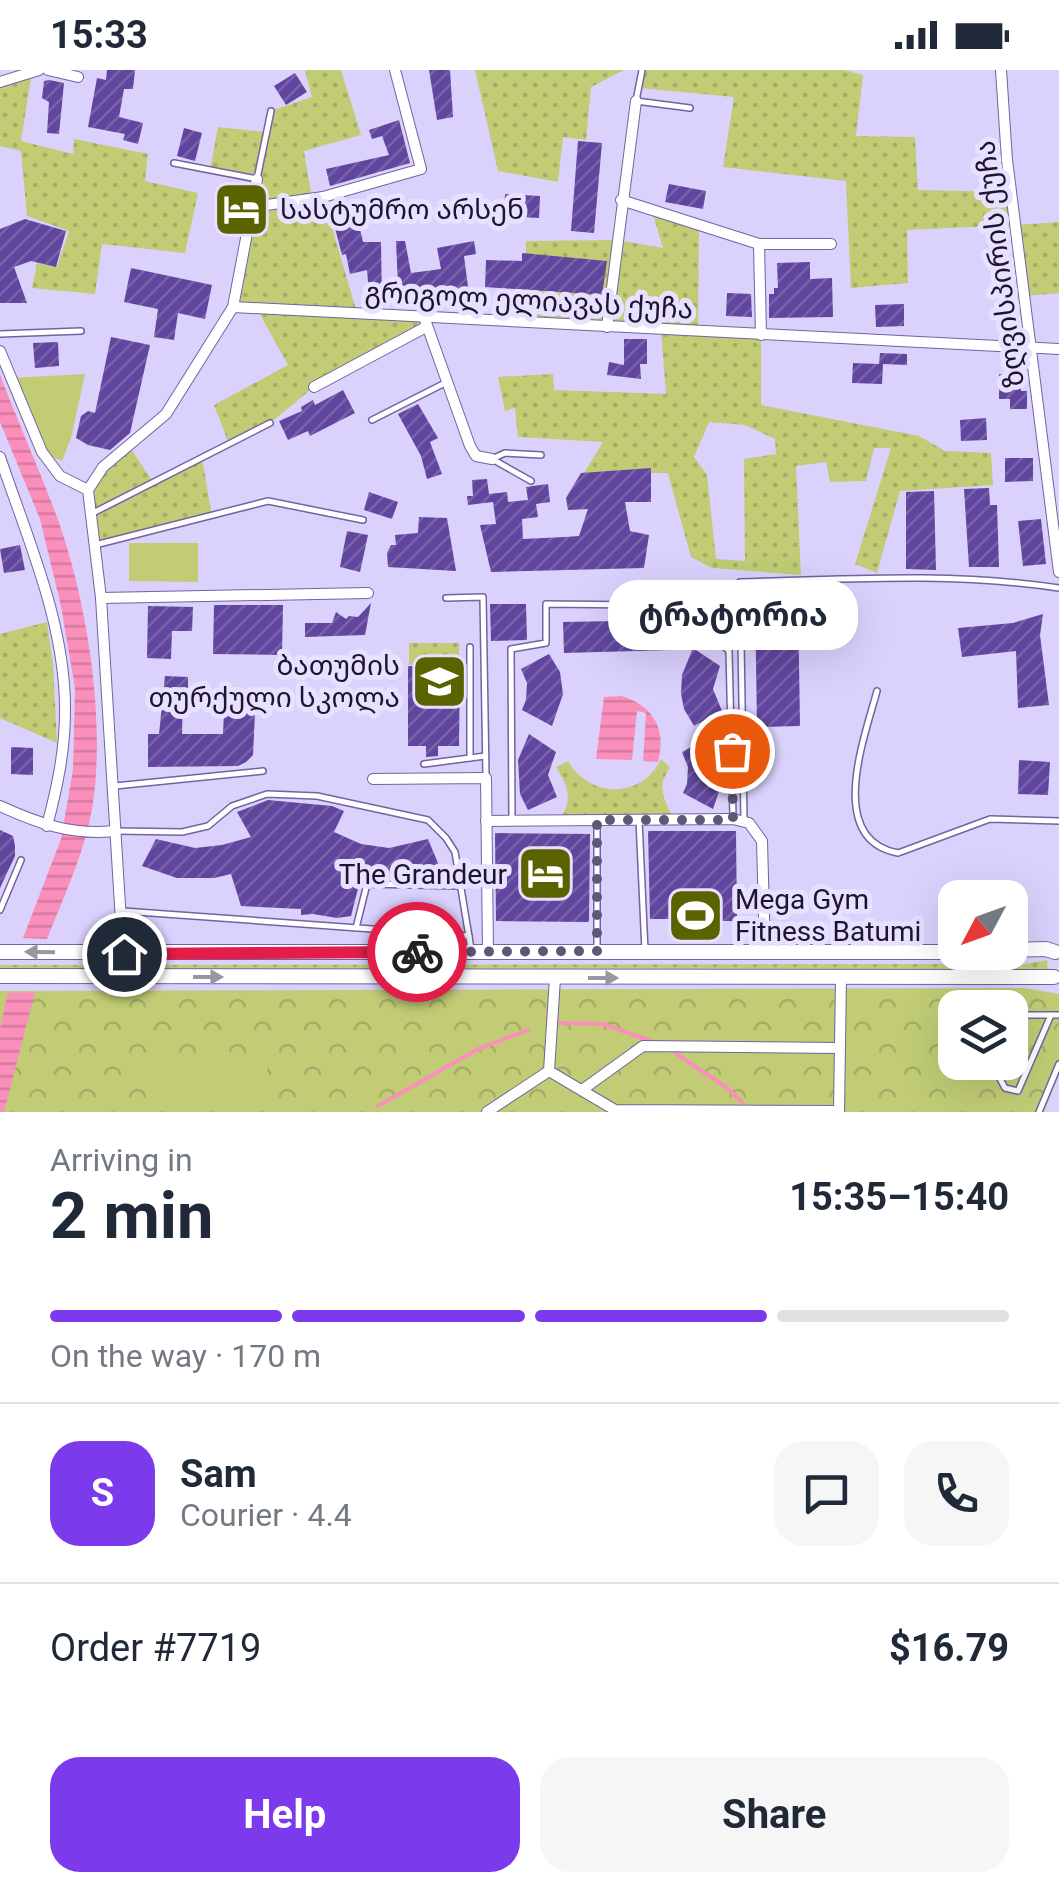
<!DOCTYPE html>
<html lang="en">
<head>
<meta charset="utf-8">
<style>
  body { margin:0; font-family:Roboto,"Noto Sans Georgian",sans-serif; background:#f6f6f7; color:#1f2937; height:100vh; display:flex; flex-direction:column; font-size:38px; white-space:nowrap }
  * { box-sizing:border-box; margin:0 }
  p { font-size:32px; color:#747a83 }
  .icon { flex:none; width:55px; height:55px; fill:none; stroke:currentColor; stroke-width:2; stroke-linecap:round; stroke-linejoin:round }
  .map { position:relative; height:1042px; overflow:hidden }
  .panel { display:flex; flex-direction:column; background:#fff; flex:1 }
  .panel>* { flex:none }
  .needle { width:65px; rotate:229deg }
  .fabs { position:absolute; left:938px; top:810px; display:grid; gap:20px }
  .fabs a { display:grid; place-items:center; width:90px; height:90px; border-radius:20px; background:#fff; box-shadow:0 10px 40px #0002; font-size:50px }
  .pin { position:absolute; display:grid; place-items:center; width:85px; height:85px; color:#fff; margin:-42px; border:5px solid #fff; border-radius:50%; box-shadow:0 2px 10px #0007 }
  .courier { position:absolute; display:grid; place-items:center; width:100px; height:100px; margin:-50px; border:8px solid #e11d48; border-radius:50%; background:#fff; color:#222; box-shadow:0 2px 12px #0007 }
  .bubble { position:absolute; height:70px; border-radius:30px; background:#fff; box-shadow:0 10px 40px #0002; font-size:32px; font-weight:700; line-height:70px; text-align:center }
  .summary em { font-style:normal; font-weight:700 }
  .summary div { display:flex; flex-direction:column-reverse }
  .summary { display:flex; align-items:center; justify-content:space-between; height:170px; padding:0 50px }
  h1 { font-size:65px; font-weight:700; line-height:75px }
  .bar { display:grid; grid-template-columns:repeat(4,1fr); gap:15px 10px; align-content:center; height:120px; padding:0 50px }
  .bar i { height:12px; border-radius:8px; background:#e0e1e3 }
  .bar .active { background:#7c3aed }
  .bar p { grid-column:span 4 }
  .line { display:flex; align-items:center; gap:25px; padding:0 50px; border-top:2px solid #e0e1e3 }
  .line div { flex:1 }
  .round { display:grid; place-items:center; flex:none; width:105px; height:105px; border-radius:30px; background:#f6f6f7 }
  .action { display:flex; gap:20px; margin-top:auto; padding:20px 50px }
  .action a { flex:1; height:115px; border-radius:30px; background:#7c3aed; color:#fff; font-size:40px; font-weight:700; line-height:115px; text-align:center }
  .action a+a { background:#f6f6f7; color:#1f2937 }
  .status { display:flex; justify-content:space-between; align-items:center; height:70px; padding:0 50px; background:#fff; direction:ltr }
  .status svg { height:28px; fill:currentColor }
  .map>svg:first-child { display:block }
</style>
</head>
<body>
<div class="status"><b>15:33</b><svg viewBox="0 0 49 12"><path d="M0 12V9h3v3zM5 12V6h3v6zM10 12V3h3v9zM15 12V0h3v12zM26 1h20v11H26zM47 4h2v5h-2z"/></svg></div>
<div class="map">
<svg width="1059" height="1042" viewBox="0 0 1059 1042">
  <defs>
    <pattern id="grass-dots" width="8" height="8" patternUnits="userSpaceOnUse" patternTransform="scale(2.5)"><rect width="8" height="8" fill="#c1cc75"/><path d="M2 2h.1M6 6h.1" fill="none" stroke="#a5ae66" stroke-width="1.8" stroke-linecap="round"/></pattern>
    <pattern id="park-crowns" width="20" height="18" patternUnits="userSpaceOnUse" patternTransform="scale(2.5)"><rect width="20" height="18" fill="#c1cc75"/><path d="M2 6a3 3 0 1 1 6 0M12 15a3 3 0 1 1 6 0" fill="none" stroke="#a5ae66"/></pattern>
    <pattern id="water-rules" width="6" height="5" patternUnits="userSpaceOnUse" patternTransform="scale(2.5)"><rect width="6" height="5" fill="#fa8fbb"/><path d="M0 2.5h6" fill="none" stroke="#d67aa1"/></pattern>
    <pattern id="building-hatch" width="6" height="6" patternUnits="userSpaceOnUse" patternTransform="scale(2.5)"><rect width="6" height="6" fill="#61469f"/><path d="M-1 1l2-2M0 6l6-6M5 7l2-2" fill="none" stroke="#7863a8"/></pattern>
  </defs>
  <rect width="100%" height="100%" fill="#dad1fd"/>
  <!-- grass -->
  <g fill="url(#grass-dots)" fill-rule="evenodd">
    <polygon points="305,0 341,0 361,65 304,81 312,128 323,127 357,243 424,247 426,257 314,317 270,353 229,374 214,335 288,295 257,239 233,237 257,109 210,100 218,57 266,62 271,41 312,27"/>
    <polygon points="475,0 624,0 591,17 586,70 563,67 558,112 498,101"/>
    <polygon points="642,0 844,0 863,5 856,66 915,67 918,120 1011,122 1015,155 907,160 908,213 851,218 846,111 723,97 734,27 639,18"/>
    <polygon points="32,2 21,71 73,84 74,69 148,84 145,111 198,123 185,183 102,174 95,224 32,218 37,193 57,197 69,161 27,146 21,81 0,76 0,12"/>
    <path d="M652,141L699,156L698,261L761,265V335L919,366L945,381L991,383L993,415L900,421L877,503L855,494L891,378H874L866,411L830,412L826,392L796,396L801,505L712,498L691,487L668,403H584L603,372L518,367L515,338L505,341L498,307L553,304L554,320L666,324L661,260L526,253V171L617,170L663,178ZM709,352L745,355L775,369L776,384L744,389L745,491L716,489L707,405L694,387Z"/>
    <polygon points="1059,152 1059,223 1025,226 1016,155"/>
    <polygon points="129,376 153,412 202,388 212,446 95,475 88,420"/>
    <polygon points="47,552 53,594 57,673 0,648 0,564"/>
    <polygon points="409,573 459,573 459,596 409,595"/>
    <path d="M661,689L670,698C657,714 663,727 671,744L562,746C573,725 567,716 556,697L568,691C590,729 642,729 661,689Z"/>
    <polygon points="1047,890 1048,903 1026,899 0,898 0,895 1025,894"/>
  </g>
  <!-- park -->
  <path fill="url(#park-crowns)" fill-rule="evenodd" d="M1025,918L1059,924V1003L1044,1042H0V921ZM955,938H1010V992H955Z"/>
  <!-- garden -->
  <g fill="#c1cc75">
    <polygon points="85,304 71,368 62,391 42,382 11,308"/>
    <polygon points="129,473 198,473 198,512 129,511"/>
    <rect x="146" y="985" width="121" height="49"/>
  </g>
  <!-- water -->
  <g fill="url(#water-rules)">
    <path d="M0,305C17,350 37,394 54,439C86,523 107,650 92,739C84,784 64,826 47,869L23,868L61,769L73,700L75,618L61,536L40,449L0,352Z"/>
    <path d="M621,626C653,635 667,659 658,692L643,691L646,643L637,641L632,690L596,689L604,627Z"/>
    <polygon points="35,922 4,1042 0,1042 0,958 8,923"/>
  </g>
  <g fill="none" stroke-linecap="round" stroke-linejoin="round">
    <!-- stream -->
    <g stroke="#fa8fbb" stroke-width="4">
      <polyline points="559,953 603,954 657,973"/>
      <polyline points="675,983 726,1017 742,1032"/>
      <polyline points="378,1036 478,979 528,960"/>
    </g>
  </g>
  <!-- building -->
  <g fill="url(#building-hatch)">
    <polygon points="107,0 135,0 133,19 124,19 119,47 143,53 138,74 123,70 125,64 88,57 97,8 106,10"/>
    <polygon points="429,0 450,0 453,47 437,50"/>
    <polygon points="295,3 307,22 286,35 274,16"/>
    <polygon points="49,10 64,13 59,64 47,63 49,32 42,28 44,11"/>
    <polygon points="399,50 410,93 330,116 326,99 389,85 382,66 372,69 369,60"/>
    <polygon points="184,58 202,63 195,91 177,86"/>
    <polygon points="578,71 602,73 594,163 571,161"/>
    <polygon points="669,114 706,121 703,139 665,132"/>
    <polygon points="505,124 540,126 539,148 504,146"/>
    <polygon points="25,149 66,161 56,197 31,191 14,197 27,233 0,233 0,159"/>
    <polygon points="351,154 359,155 363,172 381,172 382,236 370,235 367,200 350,204 346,184 342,185 335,158"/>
    <polygon points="396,171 405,171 411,203 441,199 437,178 474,171 476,184 464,186 470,232 399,237"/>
    <polygon points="522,183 607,191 602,225 485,217 486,190 522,191"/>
    <polygon points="810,192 810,209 832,208 833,247 769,248 769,224 774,224 774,218 778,218 777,193"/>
    <polygon points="131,198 212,215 205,249 178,243 174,270 154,267 158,239 124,232"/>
    <polygon points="727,223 751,224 752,247 726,246"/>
    <polygon points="904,234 904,256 876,257 875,235"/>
    <polygon points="111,267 150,275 130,363 110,380 88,375 76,368 81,346 88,341 95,343"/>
    <polygon points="624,269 647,269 647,294 640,294 641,309 607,305 609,292 624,295"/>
    <polygon points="58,272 59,296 35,298 33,273"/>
    <polygon points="880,283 907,284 907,295 883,294 882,314 852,313 853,293 879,294"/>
    <polygon points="999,304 1021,304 1021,321 1027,321 1027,339 1010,339 1010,329 999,329"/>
    <polygon points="343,320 355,343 310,366 308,361 288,370 279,351 302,341 301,337 313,330 315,335"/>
    <polygon points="418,334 438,368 430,372 442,404 427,409 421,386 398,344"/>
    <polygon points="986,348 987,370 961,371 960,350"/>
    <polygon points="1005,388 1033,388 1033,411 1005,412"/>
    <polygon points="651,398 651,432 625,432 630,461 649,465 644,498 491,502 480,455 496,454 493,432 468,435 467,426 473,426 472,410 487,409 489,424 507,422 508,432 528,430 526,417 548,414 550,432 536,434 538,447 522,449 523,469 565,467 579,466 588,439 568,440 566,428 581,403"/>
    <polygon points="989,418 990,435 997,435 999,497 969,497 964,419"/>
    <polygon points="934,421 936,500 906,499 906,422"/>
    <polygon points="369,422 398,432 392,449 364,440"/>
    <polygon points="419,447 447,448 456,501 388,497 387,483 391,475 396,475 395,465 418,463"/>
    <polygon points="1041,449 1046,494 1023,496 1018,451"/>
    <polygon points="347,461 368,465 360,502 340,497"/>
    <polygon points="20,475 25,500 4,503 0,479"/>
    <polygon points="798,527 800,656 757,657 755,528"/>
    <polygon points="371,533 365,565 305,567 305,553 332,553 336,542 346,549 349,546 358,547"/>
    <polygon points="490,534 526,534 527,570 491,571"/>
    <polygon points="214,535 283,535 282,585 213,584"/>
    <polygon points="148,536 193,537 192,561 172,561 171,589 147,588"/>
    <polygon points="1043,544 1040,565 1049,635 1018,638 1016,581 962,587 958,558 1013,553"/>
    <polygon points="670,550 671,580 564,583 563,552"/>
    <polygon points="693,578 720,596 713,619 722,641 694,656 684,639 681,624 682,605"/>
    <polygon points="549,584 560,602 563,624 552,656 522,640 526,630 527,613 521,599"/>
    <polygon points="408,596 460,596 459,676 438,676 438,686 426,687 426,676 408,676"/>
    <polygon points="165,606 188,607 188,625 183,625 182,664 223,664 224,642 255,642 253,685 246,692 238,696 148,697 148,664 159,664"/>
    <polygon points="529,664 556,682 548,705 557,727 528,740 520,724 518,690"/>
    <polygon points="710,667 720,686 724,707 713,739 683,723 687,714 688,697 682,682"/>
    <polygon points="11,677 33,678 33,705 11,704"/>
    <polygon points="1019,690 1050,692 1048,725 1018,724"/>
    <polygon points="268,730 332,736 344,741 334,762 361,774 389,778 428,769 440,798 407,808 361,807 351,846 337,848 313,844 301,845 301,839 241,836 231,804 214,808 177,808 142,796 156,769 195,778 222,775 251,767 237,742"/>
    <polygon points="0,760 13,766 15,776 15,786 0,818"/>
    <polygon points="648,761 736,761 737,851 704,851 704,861 671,861 671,849 650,849"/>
    <polygon points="495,763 590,764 589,852 496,851"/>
  </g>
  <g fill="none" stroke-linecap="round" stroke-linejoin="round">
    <defs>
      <g id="lane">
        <polyline points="642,0 636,31 690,38"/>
        <polyline points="174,93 257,109 271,41"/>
        <polyline points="0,264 81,261"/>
        <polyline points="372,350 445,313"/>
        <polyline points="531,411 492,389 505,383 541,385"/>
        <polyline points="91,444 270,353"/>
        <polyline points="95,475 268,431 363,450"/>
        <polyline points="446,528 483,527 486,705"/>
        <polyline points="470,577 470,688"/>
        <path d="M877,621C865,666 825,770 898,783L990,749L1059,751"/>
        <polyline points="424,694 485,686"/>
        <polyline points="115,716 263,701"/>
        <path d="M744,749L740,512C846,509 954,502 1059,518"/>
        <polyline points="639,750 645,881"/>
        <polyline points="512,751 511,579 546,573 546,534 643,535 685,540 729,581 733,747"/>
        <polyline points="597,751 597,878"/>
        <polyline points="117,761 182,762 208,756 232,736 267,724 317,726 428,750 446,768 455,782 471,879"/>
        <polyline points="0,840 21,790"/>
        <polyline points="123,841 469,866"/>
        <polyline points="356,858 367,814 461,816"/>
        <polyline points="1010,945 1059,945"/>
        <polyline points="991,992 1005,1018 1018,1021 1051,945"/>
        <polyline points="1039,1042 1059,994"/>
      </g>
      <g id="street">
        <polyline points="48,0 78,7"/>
        <polyline points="1001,0 1007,90 1059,502"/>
        <polyline points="0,12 39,0"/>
        <polyline points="621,130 759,174 831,174"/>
        <polyline points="252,137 257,109"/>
        <polyline points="759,174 761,265"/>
        <polyline points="233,237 1059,279"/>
        <polyline points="424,247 470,376 476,386 492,389"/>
        <polyline points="607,257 636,31"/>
        <polyline points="0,281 42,382 60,406 88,420 101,528 123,884"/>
        <polyline points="314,317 426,257"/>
        <path d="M0,387C27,468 66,554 65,642C65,681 57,718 47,756"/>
        <polyline points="88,420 103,397 166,344 233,237 252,137 323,127 421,99 395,0"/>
        <polyline points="101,528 368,523"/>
        <polyline points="373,709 486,708 488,882"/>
        <path d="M0,736C37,753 73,766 114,761"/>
        <polyline points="486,751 733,749 749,753 762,771 765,883"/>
        <polyline points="549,1001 615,1040 839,1041"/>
        <polyline points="582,1020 643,976 840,978"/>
        <polyline points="487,1042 549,1001 555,908"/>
        <polyline points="839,1042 841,907"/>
      </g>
      <g id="secondary">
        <polyline points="1010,880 1046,879 1055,882"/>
        <polyline points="0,882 955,882"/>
        <polyline points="0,906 1054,907"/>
      </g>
    </defs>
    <!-- lane casing -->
    <use href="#lane" stroke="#7362a4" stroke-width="8"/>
    <!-- street casing -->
    <use href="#street" stroke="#7362a4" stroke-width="12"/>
    <!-- secondary casing -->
    <use href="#secondary" stroke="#7362a4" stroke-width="16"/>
    <!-- lane -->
    <use href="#lane" stroke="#fff" stroke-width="5"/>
    <!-- street -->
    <use href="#street" stroke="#fff" stroke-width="10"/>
    <!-- secondary -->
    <use href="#secondary" stroke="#fff" stroke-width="14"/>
  </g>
  <!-- one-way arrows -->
  <defs><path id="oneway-solid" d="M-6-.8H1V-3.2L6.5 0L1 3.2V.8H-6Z" transform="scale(2.5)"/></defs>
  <g fill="#9996a2">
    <use href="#oneway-solid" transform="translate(40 882) rotate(-179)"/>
    <use href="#oneway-solid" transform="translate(208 907)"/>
    <use href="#oneway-solid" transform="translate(603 908)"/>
  </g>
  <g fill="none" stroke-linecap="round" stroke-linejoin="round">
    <!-- done -->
    <polyline stroke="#5f5778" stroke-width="10" stroke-dasharray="0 18" points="417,882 597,881 597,750 733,750 732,681"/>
    <!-- route -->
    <polyline stroke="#e11d48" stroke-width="12" points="124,884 417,882"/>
  </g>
  <!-- icons -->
  <defs>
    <symbol id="hotel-square" viewBox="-11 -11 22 22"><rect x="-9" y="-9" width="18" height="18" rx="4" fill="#5b6200" stroke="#e7e1ff"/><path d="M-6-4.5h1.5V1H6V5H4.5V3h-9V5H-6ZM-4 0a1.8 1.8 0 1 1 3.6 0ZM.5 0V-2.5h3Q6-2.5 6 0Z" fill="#fff"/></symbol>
    <symbol id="school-square" viewBox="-11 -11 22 22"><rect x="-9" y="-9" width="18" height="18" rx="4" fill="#5b6200" stroke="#e7e1ff"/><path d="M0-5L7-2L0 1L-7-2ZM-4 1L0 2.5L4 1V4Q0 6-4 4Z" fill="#fff"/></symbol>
    <symbol id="stadium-square" viewBox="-11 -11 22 22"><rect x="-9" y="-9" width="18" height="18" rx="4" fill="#5b6200" stroke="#e7e1ff"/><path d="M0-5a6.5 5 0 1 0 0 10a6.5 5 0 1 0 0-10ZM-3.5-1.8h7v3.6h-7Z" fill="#fff"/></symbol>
  </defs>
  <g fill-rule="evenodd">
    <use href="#hotel-square" x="210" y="108" width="63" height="63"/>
    <use href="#school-square" x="408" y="580" width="63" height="63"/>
    <use href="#hotel-square" x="514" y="772" width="63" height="63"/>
    <use href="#stadium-square" x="664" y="814" width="63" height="63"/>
  </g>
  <g text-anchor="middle" stroke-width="10" stroke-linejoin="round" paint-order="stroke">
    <!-- poi labels -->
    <g font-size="28" fill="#1d1530" stroke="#e7e1ff" text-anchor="start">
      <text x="280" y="149">სასტუმრო არსენ</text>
      <text x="400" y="605" text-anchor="end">ბათუმის<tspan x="400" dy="32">თურქული სკოლა</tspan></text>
      <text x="507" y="814" text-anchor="end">The Grandeur</text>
      <text x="735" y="839">Mega Gym<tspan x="735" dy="32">Fitness Batumi</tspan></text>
    </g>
    <!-- street labels -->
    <g font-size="28" fill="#1d1530" stroke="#e7e1ff">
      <text transform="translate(999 194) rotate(-97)" y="10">ზღვისპირის ქუჩა</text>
      <text transform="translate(529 230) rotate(3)" y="10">გრიგოლ ელიავას ქუჩა</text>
    </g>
  </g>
</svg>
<div class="fabs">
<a><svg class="needle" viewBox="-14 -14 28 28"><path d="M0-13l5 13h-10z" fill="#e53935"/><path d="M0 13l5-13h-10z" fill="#747a83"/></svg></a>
<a><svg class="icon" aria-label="layers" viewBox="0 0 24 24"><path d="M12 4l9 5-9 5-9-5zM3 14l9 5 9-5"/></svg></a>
</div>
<div class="pin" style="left:732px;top:681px;background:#ea580c"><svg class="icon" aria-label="bag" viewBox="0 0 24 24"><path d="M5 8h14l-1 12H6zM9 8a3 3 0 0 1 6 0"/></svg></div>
<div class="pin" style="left:124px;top:884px;background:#1f2937"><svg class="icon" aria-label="home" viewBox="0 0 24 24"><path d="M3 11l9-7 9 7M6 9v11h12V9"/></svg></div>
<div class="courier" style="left:417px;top:882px"><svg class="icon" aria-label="bike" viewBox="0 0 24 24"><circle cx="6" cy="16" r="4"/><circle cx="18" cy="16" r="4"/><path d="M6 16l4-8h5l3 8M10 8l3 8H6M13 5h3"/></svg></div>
<div class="bubble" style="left:608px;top:510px;width:250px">ტრატორია</div>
</div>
<section class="panel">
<div class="summary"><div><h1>2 min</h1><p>Arriving in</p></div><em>15:35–15:40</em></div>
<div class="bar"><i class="active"></i><i class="active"></i><i class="active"></i><i></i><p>On the way · 170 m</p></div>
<div class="line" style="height:180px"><b class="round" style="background:#7c3aed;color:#fff">S</b><div><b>Sam</b><p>Courier · 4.4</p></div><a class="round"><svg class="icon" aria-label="chat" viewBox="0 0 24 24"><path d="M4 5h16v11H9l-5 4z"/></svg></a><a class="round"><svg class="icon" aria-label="phone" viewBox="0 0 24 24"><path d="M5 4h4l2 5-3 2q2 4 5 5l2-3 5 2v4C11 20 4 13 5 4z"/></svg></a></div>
<div class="line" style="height:130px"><div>Order #7719</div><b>$16.79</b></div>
<div class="action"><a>Help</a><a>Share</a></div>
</section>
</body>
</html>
